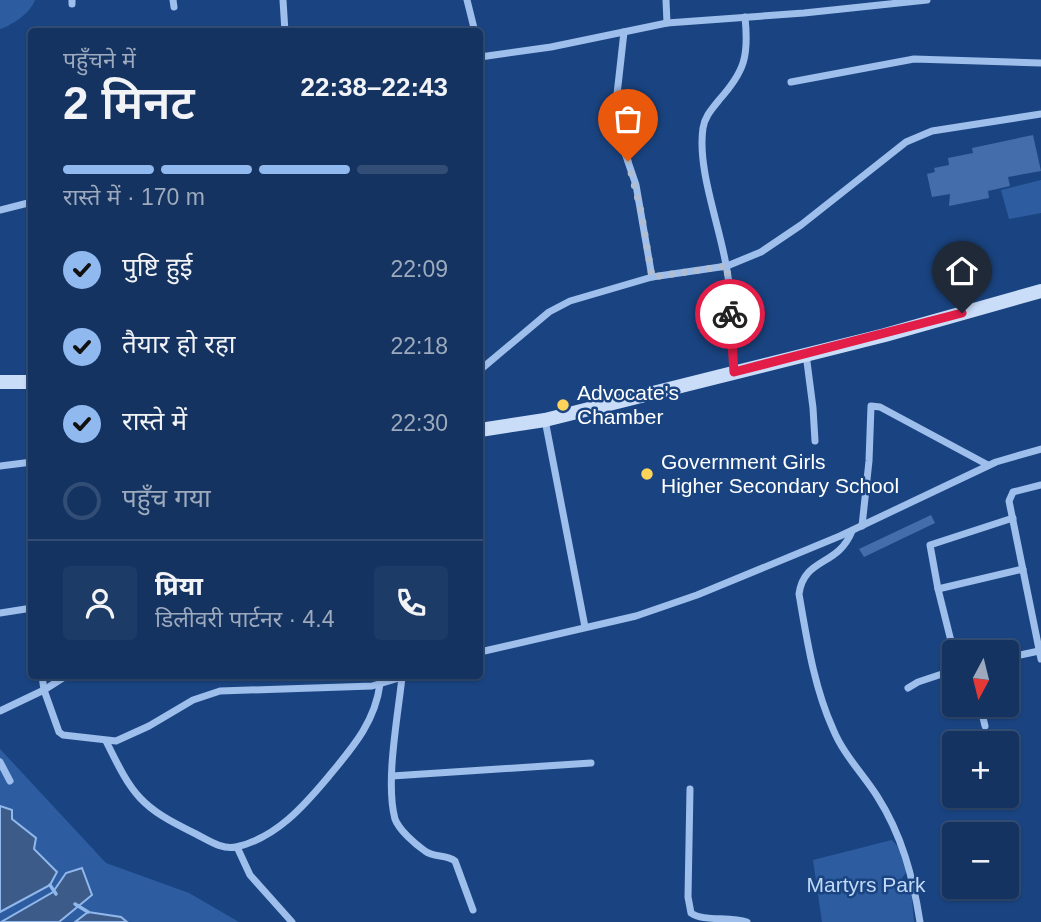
<!DOCTYPE html>
<html lang="hi">
<head>
<meta charset="utf-8">
<style>
  body { margin:0; font-family:Arial,"Noto Sans Devanagari",sans-serif; background:#1d3b67; color:#f1f3f6; height:100vh; display:flex; flex-direction:column; font-size:26px; white-space:nowrap }
  * { box-sizing:border-box; margin:0 }
  p { font-size:23px; color:#9daabd }
  .icon { flex:none; width:38px; height:38px; fill:none; stroke:currentColor; stroke-width:2; stroke-linecap:round; stroke-linejoin:round }
  .map { position:relative; flex:1; overflow:hidden }
  .side { position:absolute; left:28px; top:28px; width:455px; height:651px; display:flex; flex-direction:column; background:#143361; border-radius:7px; box-shadow:0 2px 5px #0004,0 0 0 2px #334e76 }
  .side>* { flex:none }
  .needle { width:46px; rotate:187deg }
  .buttons { position:absolute; left:942px; top:640px; display:grid; gap:14px }
  .buttons a { display:grid; place-items:center; width:77px; height:77px; border-radius:7px; background:#143361; box-shadow:0 2px 5px #0004,0 0 0 2px #334e76; font-size:35px }
  .pin { position:absolute; display:grid; place-items:center; width:60px; height:60px; color:#fff; margin:-72px -30px; border-radius:50% 50% 50% 0; rotate:-45deg; box-shadow:0 0 7px #0007 }
  .pin .icon { rotate:45deg }
  .courier { position:absolute; display:grid; place-items:center; width:70px; height:70px; margin:-35px; border:5px solid #e11d48; border-radius:50%; background:#fff; color:#222; box-shadow:0 2px 9px #0007 }
  .summary em { font-style:normal; font-weight:600 }
  .summary div { display:flex; flex-direction:column-reverse }
  .summary { display:flex; align-items:center; justify-content:space-between; height:119px; padding:0 35px }
  h1 { font-size:46px; font-weight:600; line-height:52px }
  .bar { display:grid; grid-template-columns:repeat(4,1fr); gap:10px 7px; align-content:center; height:84px; padding:0 35px }
  .bar i { height:9px; border-radius:5px; background:#334e76 }
  .bar .current { background:#90b9f0 }
  .bar p { grid-column:span 4 }
  .line { display:flex; align-items:center; gap:18px; padding:0 35px; border-top:2px solid #334e76 }
  .line div { flex:1 }
  .round { display:grid; place-items:center; flex:none; width:74px; height:74px; border-radius:7px; background:#1d3b67 }
  ol { padding:0 35px; list-style:none }
  li { display:flex; align-items:center; gap:21px; height:77px }
  li p { margin-inline-start:auto }
  li .icon { padding:7px; border-radius:50%; background:#90b9f0; color:#111; stroke-width:4 }
  li:last-child { color:#9daabd }
  li i { width:38px; height:38px; border:4px solid #334e76; border-radius:50% }
  .map>svg:first-child { display:block }
</style>
</head>
<body>
<div class="map">
<svg width="1041" height="922" viewBox="0 0 1041 922">
  <rect width="100%" height="100%" fill="#1a4481"/>
  <!-- green -->
  <g fill="#2d5da0">
    <path d="M0,0H35C30,13 13,25 0,29Z"/>
    <polygon points="1041,180 1041,213 1009,219 1001,190"/>
    <polygon points="0,749 106,863 189,893 239,922 0,922"/>
    <polygon points="892,840 898,847 907,871 902,878 903,886 911,890 914,922 822,922 813,860"/>
  </g>
  <!-- water -->
  <g fill="#3c5b88" stroke="#90b8ed" stroke-width="2">
    <polygon points="0,806 12,810 12,819 36,838 34,849 57,872 50,885 0,912"/>
    <polygon points="82,868 92,895 59,922 1,922 53,892 66,873"/>
    <polygon points="88,912 121,917 127,922 75,922"/>
  </g>
  <g fill="none" stroke-linecap="round" stroke-linejoin="round">
    <!-- stream -->
    <g stroke="#90b8ed" stroke-width="3.5">
      <polyline points="50,885 56,894"/>
      <polyline points="75,904 88,912"/>
    </g>
  </g>
  <!-- building -->
  <g fill="#436eab">
    <polygon points="1033,135 1041,171 1008,177 1010,186 988,191 989,198 949,206 950,194 932,197 927,174 935,172 934,168 949,165 948,158 973,153 972,148"/>
    <polygon points="931,515 935,523 864,557 859,549"/>
  </g>
  <g fill="none" stroke-linecap="round" stroke-linejoin="round">
    <!-- minor -->
    <g stroke="#9ebeeb" stroke-width="7">
      <polyline points="72,0 72,4"/>
      <polyline points="173,0 174,7"/>
      <polyline points="283,0 285,32"/>
      <polyline points="467,0 475,32"/>
      <polyline points="666,0 667,23"/>
      <polyline points="624,32 614,121 636,185 652,277"/>
      <polyline points="480,57 551,47 667,23 804,13 927,0"/>
      <polyline points="791,82 914,59 1041,63"/>
      <polyline points="0,210 32,202"/>
      <polyline points="806,354 813,408 815,441"/>
      <polyline points="480,370 549,312 570,301 652,277 727,266 761,252 801,225 906,142 932,131 1041,114"/>
      <path d="M734,372C732,337 733,300 726,265C719,223 697,169 703,128C705,116 712,109 719,100C745,71 749,56 745,17"/>
      <polyline points="545,420 585,627"/>
      <polyline points="0,466 32,462"/>
      <polyline points="1041,485 1013,492 1009,501 1041,659"/>
      <polyline points="862,526 869,461 871,406 880,407 988,465"/>
      <path d="M852,531C838,567 804,557 799,594C807,640 814,687 833,729C843,754 863,774 877,796C902,835 913,877 920,922"/>
      <polyline points="938,589 1023,569"/>
      <polyline points="0,613 32,608"/>
      <polyline points="480,652 636,616 697,595 840,536 996,462 1041,449"/>
      <polyline points="954,653 938,589 930,545 1013,518"/>
      <polyline points="1006,658 1039,651"/>
      <polyline points="42,676 44,690 59,732 63,735 116,741 149,726 193,700 220,691 372,686 406,676"/>
      <path d="M402,677C398,716 385,782 395,819C399,830 415,844 425,851C434,858 446,854 455,861L473,910"/>
      <polyline points="908,688 918,682 954,670"/>
      <polyline points="980,705 985,726"/>
      <polyline points="0,711 44,690 66,676"/>
      <path d="M106,741C133,796 140,807 196,834C208,840 222,850 236,847C276,838 304,806 329,776C353,747 375,722 380,684"/>
      <polyline points="0,762 10,781"/>
      <polyline points="392,776 591,763"/>
      <path d="M690,789L688,897L691,913C703,922 730,916 747,922"/>
      <polyline points="237,847 250,875 292,922"/>
    </g>
    <!-- secondary -->
    <g stroke="#c9dcf8" stroke-width="14">
      <polyline points="0,382 32,382"/>
      <polyline points="480,430 545,420 885,335 1041,291"/>
    </g>
  </g>
  <g fill="none" stroke-linecap="round" stroke-linejoin="round">
    <!-- done -->
    <polyline stroke="#afbed3" stroke-width="7" stroke-dasharray="0 12.6" points="628,161 641,211 652,277 727,266 730,314"/>
    <!-- route -->
    <polyline stroke="#e11d48" stroke-width="9" points="730,314 734,372 962,313"/>
  </g>
  <!-- markers -->
  <g fill="#fdd359" stroke="#1a4481" stroke-width="2.5">
    <circle cx="563" cy="405" r="7"/>
    <circle cx="647" cy="474" r="7"/>
  </g>
  <g text-anchor="middle" stroke-width="5" stroke-linejoin="round" paint-order="stroke">
    <!-- poi labels -->
    <g font-size="21" fill="#fff" stroke="#1a4481" text-anchor="start">
      <text x="577" y="400">Advocate's<tspan x="577" dy="24">Chamber</tspan></text>
      <text x="661" y="469">Government Girls<tspan x="661" dy="24">Higher Secondary School</tspan></text>
    </g>
    <!-- park labels -->
    <g font-size="21" fill="#c2d9f8" stroke="#1a4481">
      <text x="866" y="892">Martyrs Park</text>
    </g>
  </g>
</svg>
<div class="buttons">
<a><svg class="needle" viewBox="-14 -14 28 28"><path d="M0-13l5 13h-10z" fill="#e53935"/><path d="M0 13l5-13h-10z" fill="#9daabd"/></svg></a>
<a>+</a>
<a>−</a>
</div>
<div class="pin" style="left:628px;top:161px;background:#ea580c"><svg class="icon" aria-label="bag" viewBox="0 0 24 24"><path d="M5 8h14l-1 12H6zM9 8a3 3 0 0 1 6 0"/></svg></div>
<div class="pin" style="left:962px;top:313px;background:#1f2937"><svg class="icon" aria-label="home" viewBox="0 0 24 24"><path d="M3 11l9-7 9 7M6 9v11h12V9"/></svg></div>
<div class="courier" style="left:730px;top:314px"><svg class="icon" aria-label="bike" viewBox="0 0 24 24"><circle cx="6" cy="16" r="4"/><circle cx="18" cy="16" r="4"/><path d="M6 16l4-8h5l3 8M10 8l3 8H6M13 5h3"/></svg></div>
<section class="side">
<div class="summary"><div><h1>2 मिनट</h1><p>पहुँचने में</p></div><em>22:38–22:43</em></div>
<div class="bar"><i class="current"></i><i class="current"></i><i class="current"></i><i></i><p>रास्ते में · 170 m</p></div>
<ol>
<li><svg class="icon" aria-label="check" viewBox="0 0 24 24"><path d="M5 12l5 5 9-10"/></svg>पुष्टि हुई<p>22:09</p></li>
<li><svg class="icon" aria-label="check" viewBox="0 0 24 24"><path d="M5 12l5 5 9-10"/></svg>तैयार हो रहा<p>22:18</p></li>
<li><svg class="icon" aria-label="check" viewBox="0 0 24 24"><path d="M5 12l5 5 9-10"/></svg>रास्ते में<p>22:30</p></li>
<li><i></i>पहुँच गया</li>
</ol>
<div class="line" style="height:126px"><a class="round"><svg class="icon" aria-label="person" viewBox="0 0 24 24"><circle cx="12" cy="8" r="4"/><path d="M4 21q1-7 8-7t8 7"/></svg></a><div><b>प्रिया</b><p>डिलीवरी पार्टनर · 4.4</p></div><a class="round"><svg class="icon" aria-label="phone" viewBox="0 0 24 24"><path d="M5 4h4l2 5-3 2q2 4 5 5l2-3 5 2v4C11 20 4 13 5 4z"/></svg></a></div>
</section>
</div>
</body>
</html>
